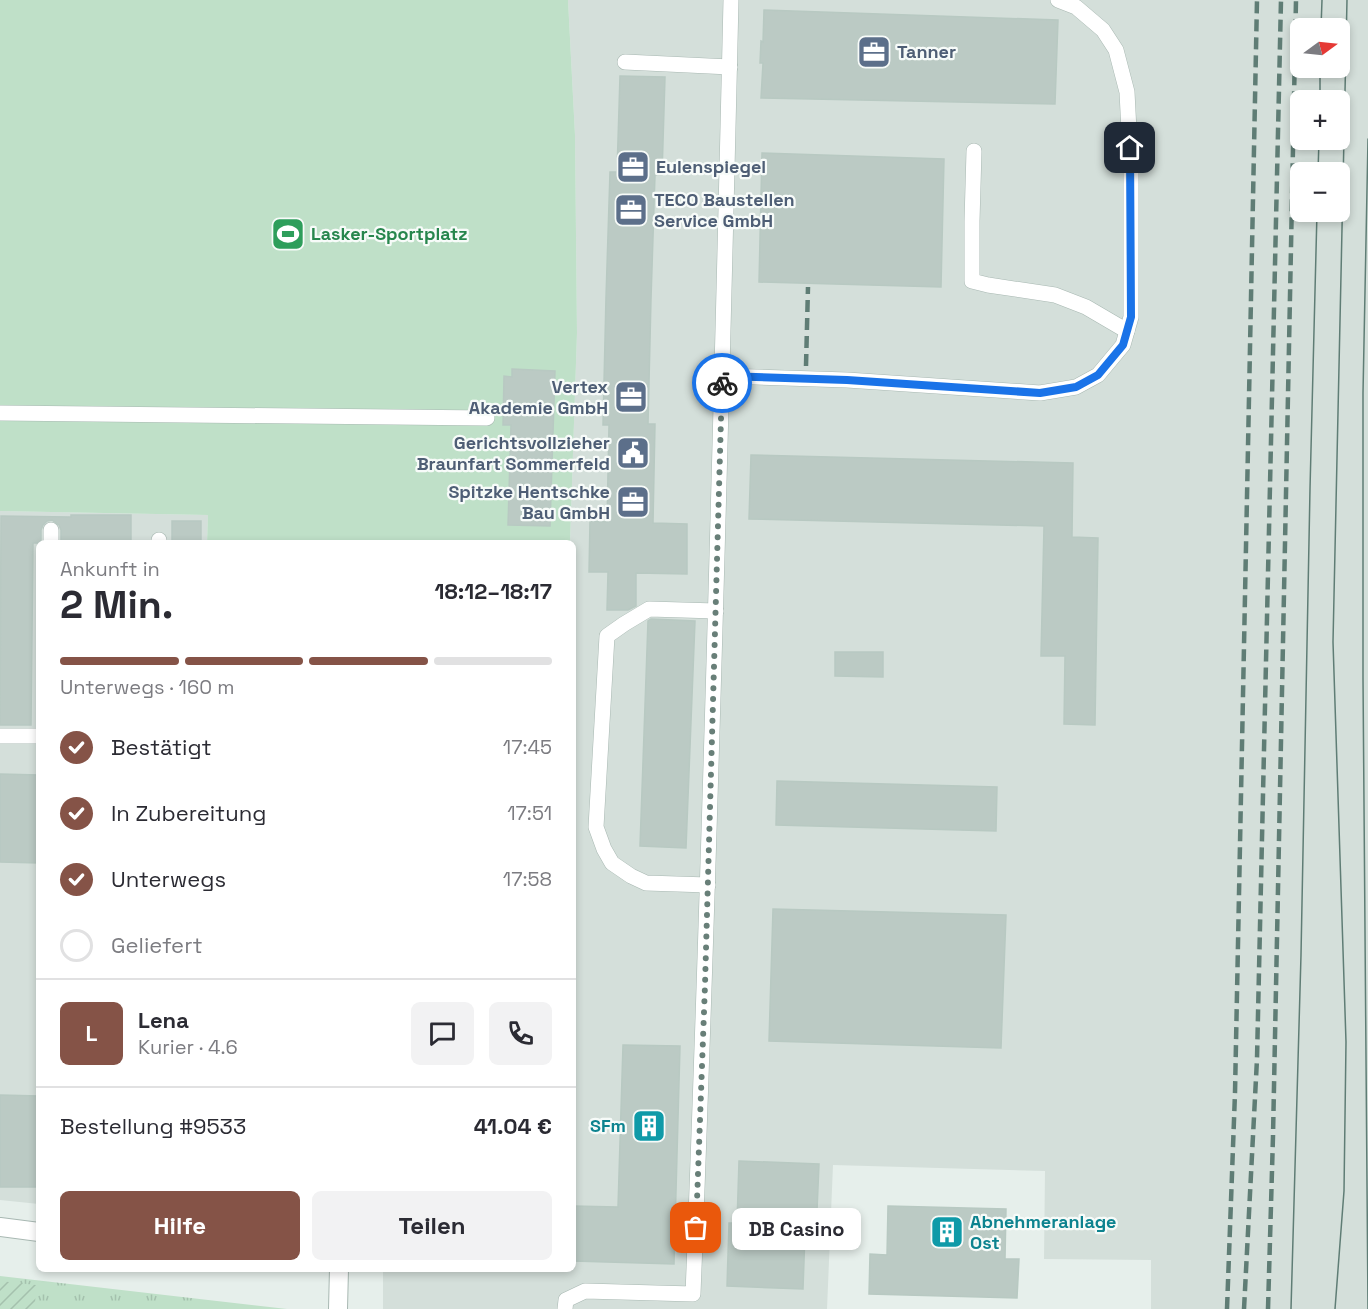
<!DOCTYPE html>
<html lang="de">
<head>
<meta charset="utf-8">
<style>
  body { margin:0; font-family:"Space Grotesk",sans-serif; background:#f2f2f3; color:#2b2b33; height:100vh; display:flex; flex-direction:column; font-size:22px; white-space:nowrap }
  * { box-sizing:border-box; margin:0 }
  p { font-size:20px; color:#7c7c81 }
  .icon { flex:none; width:33px; height:33px; fill:none; stroke:currentColor; stroke-width:2; stroke-linecap:round; stroke-linejoin:round }
  .map { position:relative; flex:1; overflow:hidden }
  .panel { position:absolute; left:36px; top:540px; width:540px; height:732px; display:flex; flex-direction:column; background:#fff; border-radius:9px; box-shadow:0 3px 9px #0003 }
  .panel>* { flex:none }
  .needle { width:39px; rotate:75deg }
  .buttons { position:absolute; left:1290px; top:18px; display:grid; gap:12px }
  .buttons a { display:grid; place-items:center; width:60px; height:60px; border-radius:9px; background:#fff; box-shadow:0 3px 9px #0003; font-size:30px }
  .pin { position:absolute; display:grid; place-items:center; width:51px; height:51px; color:#fff; margin:-26px; border-radius:12px; box-shadow:0 3px 9px #0006 }
  .courier { position:absolute; display:grid; place-items:center; width:60px; height:60px; margin:-30px; border:4px solid #1a73e8; border-radius:50%; background:#fff; color:#222; box-shadow:0 2px 8px #0007 }
  .bubble { position:absolute; height:42px; border-radius:9px; background:#fff; box-shadow:0 3px 9px #0003; font-size:20px; font-weight:700; line-height:42px; text-align:center }
  .head em { font-style:normal; font-weight:700 }
  .head div { display:flex; flex-direction:column-reverse }
  .head { display:flex; align-items:center; justify-content:space-between; height:102px; padding:0 24px }
  h1 { font-size:39px; font-weight:700; line-height:45px }
  .bar { display:grid; grid-template-columns:repeat(4,1fr); gap:9px 6px; align-content:center; height:72px; padding:0 24px }
  .bar i { height:8px; border-radius:4px; background:#e1e1e2 }
  .bar .selected { background:#855347 }
  .bar p { grid-column:span 4 }
  .line { display:flex; align-items:center; gap:15px; padding:0 24px; border-top:2px solid #e1e1e2 }
  .line div { flex:1 }
  .round { display:grid; place-items:center; flex:none; width:63px; height:63px; border-radius:9px; background:#f2f2f3 }
  ol { padding:0 24px; list-style:none }
  li { display:flex; align-items:center; gap:18px; height:66px }
  li p { margin-inline-start:auto }
  li .icon { padding:6px; border-radius:50%; background:#855347; color:#fff; stroke-width:4 }
  li:last-child { color:#7c7c81 }
  li i { width:33px; height:33px; border:3px solid #e1e1e2; border-radius:50% }
  .button { display:flex; gap:12px; margin-top:auto; padding:12px 24px }
  .button a { flex:1; height:69px; border-radius:9px; background:#855347; color:#fff; font-size:24px; font-weight:700; line-height:69px; text-align:center }
  .button a+a { background:#f2f2f3; color:#2b2b33 }
  .map>svg:first-child { display:block }
</style>
</head>
<body>
<div class="map">
<svg width="1368" height="1309" viewBox="0 0 1368 1309">
  <defs>
    <pattern id="grass-tufts" width="24" height="20" patternUnits="userSpaceOnUse" patternTransform="scale(1.5)"><rect width="24" height="20" fill="#bfe0c8"/><path d="M3 7l-1-3M5 7V3M7 7l1-3M15 17l-1-3M17 17v-4M19 17l1-3" fill="none" stroke="#a4c1ad"/></pattern>
    <pattern id="garden-furrows" width="10" height="10" patternUnits="userSpaceOnUse" patternTransform="scale(1.5)"><rect width="10" height="10" fill="#bfe0c8"/><path d="M-1 1l2-2M0 10L10 0M9 11l2-2" fill="none" stroke="#a4c1ad"/></pattern>
  </defs>
  <rect width="100%" height="100%" fill="#e6efeb"/>
  <!-- built -->
  <g fill="#d4dfda" fill-rule="evenodd">
    <path d="M568,0H1368V1309H1151V1260L1044,1259L1045,1171L833,1165L827,1309H383V1269H573V543H570L577,333L575,135ZM1300,28H1340V68H1300ZM1300,100H1340V140H1300ZM1300,172H1340V212H1300Z"/>
    <polygon points="0,511 208,515 207,543 39,543 39,1204 0,1200"/>
  </g>
  <!-- grass -->
  <polygon fill="url(#grass-tufts)" points="0,1276 287,1309 0,1309"/>
  <!-- garden -->
  <polygon fill="url(#garden-furrows)" points="0,1281 36,1285 35,1305 37,1309 0,1309"/>
  <!-- pitch -->
  <polygon fill="#bfe0c8" points="0,0 568,0 575,135 577,333 570,543 207,543 208,515 0,511"/>
  <!-- building -->
  <g fill="#bbcac4" stroke="#b8c9c2" stroke-width="1.5">
    <polygon points="764,10 1058,20 1055,104 761,98 763,63 760,63 761,41 763,42"/>
    <polygon points="620,76 665,77 662,175 655,175 651,299 648,424 655,424 653,523 687,524 687,574 636,573 636,606 628,610 607,610 608,572 589,572 590,521 607,522 609,425 603,425 606,297 610,172 617,172"/>
    <polygon points="762,153 944,159 941,287 759,282"/>
    <polygon points="512,369 555,371 550,526 508,525 511,425 503,425 504,376 512,377"/>
    <polygon points="751,455 1073,463 1072,537 1098,538 1095,725 1064,724 1065,656 1041,656 1044,526 749,519"/>
    <polygon points="71,515 131,515 131,543 61,543 61,530 59,525 52,520 47,521 43,525 41,530 41,543 33,543 31,725 0,725 1,516 71,517"/>
    <rect x="172" y="521" width="29" height="22"/>
    <polygon points="651,619 695,621 686,848 640,846 648,621"/>
    <polygon points="835,652 883,652 883,677 835,676"/>
    <polygon points="0,774 39,775 39,863 0,862"/>
    <polygon points="777,781 997,787 996,831 776,825"/>
    <polygon points="773,909 1006,915 1001,1048 769,1041"/>
    <polygon points="623,1045 680,1046 674,1264 573,1261 574,1206 618,1207"/>
    <polygon points="0,1095 39,1096 39,1187 0,1187"/>
    <polygon points="739,1161 819,1164 816,1234 805,1233 803,1289 727,1286 729,1223 737,1223"/>
    <polygon points="888,1206 1006,1209 1005,1259 1019,1259 1017,1298 869,1294 870,1254 887,1255"/>
  </g>
  <g fill="none" stroke-linecap="round" stroke-linejoin="round">
    <defs>
      <g id="service">
        <polyline points="625,62 730,67"/>
        <polyline points="974,151 972,221 972,281 988,285 1055,295 1086,307 1127,331"/>
        <polyline points="723,376 847,380 1040,393 1076,387 1098,375 1123,345 1131,317 1131,170 1127,92 1116,50 1103,30 1076,7 1058,0"/>
        <polyline points="0,413 487,418"/>
        <polyline points="51,543 51,530"/>
        <polyline points="159,543 159,540"/>
        <polyline points="0,736 39,736"/>
        <polyline points="708,885 646,883 631,876 612,863 604,849 596,827 607,636 624,624 649,609 716,611"/>
        <path d="M565,1309L566,1300L585,1291L693,1294C710,863 721,432 731,0"/>
      </g>
      <g id="minor">
        <polyline points="0,1227 39,1232"/>
        <polyline points="338,1309 339,1269"/>
      </g>
    </defs>
    <!-- service casing -->
    <use href="#service" stroke="#a8b8b2" stroke-width="16"/>
    <!-- minor casing -->
    <use href="#minor" stroke="#a8b8b2" stroke-width="20"/>
    <!-- service -->
    <use href="#service" stroke="#fff" stroke-width="15"/>
    <!-- minor -->
    <use href="#minor" stroke="#fff" stroke-width="18"/>
    <!-- tram -->
    <g stroke="#5f7d75" stroke-width="1.5">
      <polyline points="1321,28 1322,0"/>
      <polyline points="1320,100 1320,68"/>
      <polyline points="1318,172 1319,140"/>
      <polyline points="1291,1309 1301,955 1310,489 1317,212"/>
      <polyline points="1335,1309 1344,1191 1346,1042 1333,642 1347,0"/>
      <polyline points="1368,1309 1363,678 1363,393 1368,139"/>
    </g>
    <!-- rail -->
    <g stroke="#5f7d75" stroke-width="4.5" stroke-dasharray="12 6" stroke-linecap="butt">
      <polyline points="806,366 808,287"/>
      <polyline points="1227,1309 1235,1093 1257,0"/>
      <polyline points="1244,1309 1257,1059 1281,0"/>
      <polyline points="1268,1309 1273,1136 1296,0"/>
    </g>
  </g>
  <g fill="none" stroke-linecap="round" stroke-linejoin="round">
    <!-- done -->
    <polyline stroke="#687f78" stroke-width="6" stroke-dasharray="0 10.8" points="696,1228 705,985 722,383"/>
    <!-- route -->
    <polyline stroke="#1a73e8" stroke-width="8" points="722,383 723,376 847,380 1040,393 1076,387 1098,375 1123,345 1131,317 1130,148"/>
  </g>
  <!-- icons -->
  <defs>
    <symbol id="office-square" viewBox="-11 -11 22 22"><rect x="-9" y="-9" width="18" height="18" rx="4" fill="#5c6f8a" stroke="#f7fbf9"/><path d="M-6-3h4V-5.5h4V-3h4V5H-6ZM-1-4.5V-3h2v-1.5ZM-6 0V1H6V0Z" fill="#fff"/></symbol>
    <symbol id="stadium-square" viewBox="-11 -11 22 22"><rect x="-9" y="-9" width="18" height="18" rx="4" fill="#2e9e5b" stroke="#f7fbf9"/><path d="M0-5a6.5 5 0 1 0 0 10a6.5 5 0 1 0 0-10ZM-3.5-1.8h7v3.6h-7Z" fill="#fff"/></symbol>
    <symbol id="civic-square" viewBox="-11 -11 22 22"><rect x="-9" y="-9" width="18" height="18" rx="4" fill="#5c6f8a" stroke="#f7fbf9"/><path d="M-.6-6.5H3V-4.5H.6V-3L4-1V1h2V6H-6V1h2V-1L-.6-3ZM-1.2 2.5V6h2.4V2.5Z" fill="#fff"/></symbol>
    <symbol id="building-square" viewBox="-11 -11 22 22"><rect x="-9" y="-9" width="18" height="18" rx="4" fill="#0f9aa8" stroke="#f7fbf9"/><path d="M-4-6H4V6H1V3H-1V6H-4ZM-2.5-4.3h1.7v1.8h-1.7ZM.8-4.3h1.7v1.8H.8ZM-2.5-1h1.7V.8h-1.7ZM.8-1h1.7V.8H.8Z" fill="#fff"/></symbol>
  </defs>
  <g fill-rule="evenodd">
    <use href="#office-square" x="855" y="33" width="38" height="38"/>
    <use href="#office-square" x="614" y="148" width="38" height="38"/>
    <use href="#office-square" x="612" y="191" width="38" height="38"/>
    <use href="#stadium-square" x="269" y="215" width="38" height="38"/>
    <use href="#office-square" x="612" y="378" width="38" height="38"/>
    <use href="#civic-square" x="614" y="434" width="38" height="38"/>
    <use href="#office-square" x="614" y="483" width="38" height="38"/>
    <use href="#building-square" x="630" y="1107" width="38" height="38"/>
    <use href="#building-square" x="928" y="1213" width="38" height="38"/>
  </g>
  <g text-anchor="middle" stroke-width="4.5" stroke-linejoin="round" paint-order="stroke">
    <!-- service labels -->
    <g font-size="18" font-weight="bold" fill="#4e5e75" stroke="#f7fbf9" text-anchor="start">
      <text x="897" y="58">Tanner</text>
      <text x="656" y="173">Eulenspiegel</text>
      <text x="654" y="206">TECO Baustellen<tspan x="654" dy="21">Service GmbH</tspan></text>
      <text x="608" y="393" text-anchor="end">Vertex<tspan x="608" dy="21">Akademie GmbH</tspan></text>
      <text x="610" y="449" text-anchor="end">Gerichtsvollzieher<tspan x="610" dy="21">Braunfart Sommerfeld</tspan></text>
      <text x="610" y="498" text-anchor="end">Spitzke Hentschke<tspan x="610" dy="21">Bau GmbH</tspan></text>
    </g>
    <!-- leisure labels -->
    <g font-size="18" font-weight="bold" fill="#27864d" stroke="#f7fbf9" text-anchor="start">
      <text x="311" y="240">Lasker-Sportplatz</text>
    </g>
    <!-- culture labels -->
    <g font-size="18" font-weight="bold" fill="#0d838f" stroke="#f7fbf9" text-anchor="end">
      <text x="626" y="1132">SFm</text>
      <text x="970" y="1228" text-anchor="start">Abnehmeranlage<tspan x="970" dy="21">Ost</tspan></text>
    </g>
  </g>
</svg>
<div class="buttons">
<a><svg class="needle" viewBox="-14 -14 28 28"><path d="M0-13l5 13h-10z" fill="#e53935"/><path d="M0 13l5-13h-10z" fill="#7c7c81"/></svg></a>
<a>+</a>
<a>−</a>
</div>
<div class="pin" style="left:696px;top:1228px;background:#ea580c"><svg class="icon" aria-label="bag" viewBox="0 0 24 24"><path d="M5 8h14l-1 12H6zM9 8a3 3 0 0 1 6 0"/></svg></div>
<div class="pin" style="left:1130px;top:148px;background:#1f2937"><svg class="icon" aria-label="home" viewBox="0 0 24 24"><path d="M3 11l9-7 9 7M6 9v11h12V9"/></svg></div>
<div class="courier" style="left:722px;top:383px"><svg class="icon" aria-label="bike" viewBox="0 0 24 24"><circle cx="6" cy="16" r="4"/><circle cx="18" cy="16" r="4"/><path d="M6 16l4-8h5l3 8M10 8l3 8H6M13 5h3"/></svg></div>
<div class="bubble" style="left:732px;top:1208px;width:129px">DB Casino</div>
<section class="panel">
<div class="head"><div><h1>2 Min.</h1><p>Ankunft in</p></div><em>18:12–18:17</em></div>
<div class="bar"><i class="selected"></i><i class="selected"></i><i class="selected"></i><i></i><p>Unterwegs · 160 m</p></div>
<ol>
<li><svg class="icon" aria-label="check" viewBox="0 0 24 24"><path d="M5 12l5 5 9-10"/></svg>Bestätigt<p>17:45</p></li>
<li><svg class="icon" aria-label="check" viewBox="0 0 24 24"><path d="M5 12l5 5 9-10"/></svg>In Zubereitung<p>17:51</p></li>
<li><svg class="icon" aria-label="check" viewBox="0 0 24 24"><path d="M5 12l5 5 9-10"/></svg>Unterwegs<p>17:58</p></li>
<li><i></i>Geliefert</li>
</ol>
<div class="line" style="height:108px"><b class="round" style="background:#855347;color:#fff">L</b><div><b>Lena</b><p>Kurier · 4.6</p></div><a class="round"><svg class="icon" aria-label="chat" viewBox="0 0 24 24"><path d="M4 5h16v11H9l-5 4z"/></svg></a><a class="round"><svg class="icon" aria-label="phone" viewBox="0 0 24 24"><path d="M5 4h4l2 5-3 2q2 4 5 5l2-3 5 2v4C11 20 4 13 5 4z"/></svg></a></div>
<div class="line" style="height:78px"><div>Bestellung #9533</div><b>41.04 €</b></div>
<div class="button"><a>Hilfe</a><a>Teilen</a></div>
</section>
</div>
</body>
</html>
